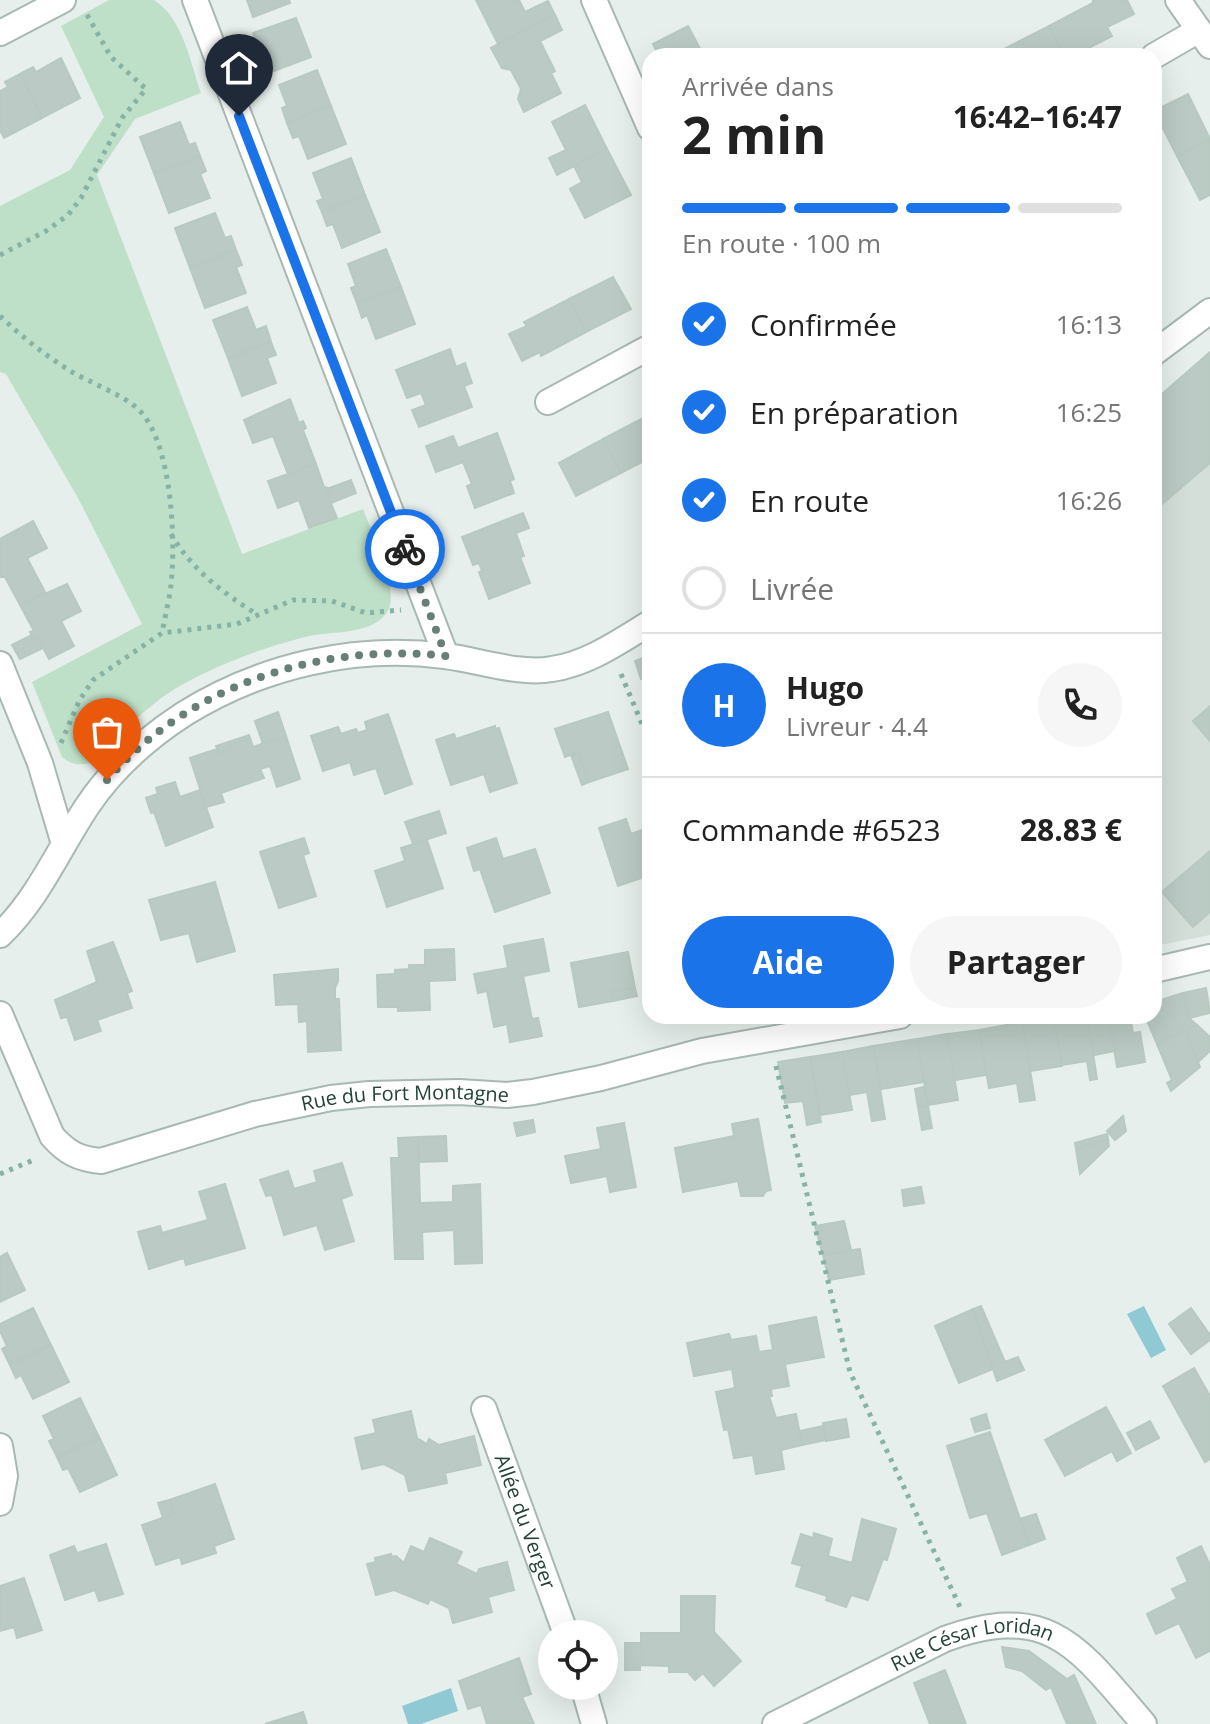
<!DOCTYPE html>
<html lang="fr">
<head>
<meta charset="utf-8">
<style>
  body { margin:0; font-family:"Open Sans",sans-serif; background:#f6f6f6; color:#222; height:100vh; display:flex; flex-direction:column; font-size:30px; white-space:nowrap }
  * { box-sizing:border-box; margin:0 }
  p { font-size:26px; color:#767676 }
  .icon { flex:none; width:44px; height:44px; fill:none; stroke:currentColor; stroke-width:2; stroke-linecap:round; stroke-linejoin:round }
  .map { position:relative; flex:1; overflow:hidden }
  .drawer { position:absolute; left:642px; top:48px; width:520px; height:976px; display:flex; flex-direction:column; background:#fff; border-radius:24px; box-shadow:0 8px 32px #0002 }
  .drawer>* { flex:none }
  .controls { position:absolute; left:538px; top:1620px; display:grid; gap:16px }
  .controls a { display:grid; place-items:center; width:80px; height:80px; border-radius:50%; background:#fff; box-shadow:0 8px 32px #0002; font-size:40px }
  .pin { position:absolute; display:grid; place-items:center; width:68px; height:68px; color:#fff; margin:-82px -34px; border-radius:50% 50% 50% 0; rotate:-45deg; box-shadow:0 0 8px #0007 }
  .pin .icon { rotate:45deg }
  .courier { position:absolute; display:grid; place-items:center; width:80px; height:80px; margin:-40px; border:6px solid #1a73e8; border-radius:50%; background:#fff; color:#222; box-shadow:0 2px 10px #0007 }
  .headline em { font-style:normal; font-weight:700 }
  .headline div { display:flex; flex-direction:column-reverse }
  .headline { display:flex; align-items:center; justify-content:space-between; height:136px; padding:0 40px }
  h1 { font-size:52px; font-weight:700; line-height:60px }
  .bar { display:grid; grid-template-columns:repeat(4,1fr); gap:12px 8px; align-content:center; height:96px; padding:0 40px }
  .bar i { height:10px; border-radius:6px; background:#e0e0e0 }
  .bar .current { background:#1a73e8 }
  .bar p { grid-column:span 4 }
  .line { display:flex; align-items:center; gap:20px; padding:0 40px; border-top:2px solid #e0e0e0 }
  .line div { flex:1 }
  .round { display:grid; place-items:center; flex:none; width:84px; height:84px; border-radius:42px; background:#f6f6f6 }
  ol { padding:0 40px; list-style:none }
  li { display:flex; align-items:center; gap:24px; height:88px }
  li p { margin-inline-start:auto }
  li .icon { padding:8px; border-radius:50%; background:#1a73e8; color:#fff; stroke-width:4 }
  li:last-child { color:#767676 }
  li i { width:44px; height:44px; border:4px solid #e0e0e0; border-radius:50% }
  .button { display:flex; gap:16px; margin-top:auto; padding:16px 40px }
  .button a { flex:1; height:92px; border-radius:48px; background:#1a73e8; color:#fff; font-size:32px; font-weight:700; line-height:92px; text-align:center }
  .button a+a { background:#f6f6f6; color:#222 }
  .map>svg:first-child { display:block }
</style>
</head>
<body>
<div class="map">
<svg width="1210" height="1724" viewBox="0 0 1210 1724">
  <rect width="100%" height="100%" fill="#e6efeb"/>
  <!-- built -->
  <polygon fill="#d4dfda" points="1210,352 1210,935 1155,946 1154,401"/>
  <!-- green -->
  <path fill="#bfe0c8" d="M109,0H154C183,18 190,62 201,93L135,119L97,175L242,554L363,509C371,530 398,587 389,608C377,637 329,630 305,637C261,648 196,672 160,699C139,715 120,734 100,752L92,763C79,765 73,766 62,757L32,682L142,624L78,498L6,374L0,372V206L70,170L104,117L61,26Z"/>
  <!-- water -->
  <g fill="#8ec9d4">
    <polygon points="1144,1306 1166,1350 1151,1358 1127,1314"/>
    <polygon points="451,1688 458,1711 421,1724 408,1724 402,1706"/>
  </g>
  <!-- building -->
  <g fill="#bbcac4" stroke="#b8c9c2" stroke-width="2">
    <polygon points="247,0 289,0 290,3 253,17"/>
    <polygon points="476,0 519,0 525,12 548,1 555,15 498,44"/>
    <polygon points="1127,0 1134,14 1107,27 1112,36 1073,56 1064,56 1049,26 1093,3 1093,0"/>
    <polygon points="555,15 562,30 540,41 555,71 551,73 561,93 524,112 518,99 521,89 511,70 502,68 491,48"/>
    <polygon points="296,18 311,57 274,71 264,46 259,48 253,33"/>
    <polygon points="688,26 704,56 659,56 653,44"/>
    <polygon points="1049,26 1064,56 1008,56 1004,49"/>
    <polygon points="61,58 80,98 42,118 20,74 33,67 36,72"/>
    <polygon points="317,70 331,106 287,123 282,108 287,106 279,85"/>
    <polygon points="20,74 42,118 4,138 0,130 0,91 8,87 5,82"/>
    <polygon points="1188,94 1210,139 1177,156 1154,111"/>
    <polygon points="585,105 607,149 557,175 549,158 566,150 552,122"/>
    <polygon points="331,106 346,144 308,159 299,136 293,138 287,123"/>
    <polygon points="180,122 189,145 195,143 200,156 154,173 140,137"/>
    <polygon points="1210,139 1210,195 1200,200 1177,156"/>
    <polygon points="607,149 631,195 585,218 570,189 582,182 574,166"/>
    <polygon points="200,156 206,171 200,174 210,198 169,213 154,173"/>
    <polygon points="351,158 365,195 322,212 317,201 323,199 313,173"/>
    <polygon points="365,195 380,232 342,248 333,224 327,226 322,212"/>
    <polygon points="215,213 225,238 231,236 236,250 190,268 175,228"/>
    <polygon points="386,249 401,287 357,303 351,288 356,286 348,264"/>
    <polygon points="236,250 242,265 236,267 246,293 205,308 190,268"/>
    <polygon points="613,277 631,309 586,332 569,299"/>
    <polygon points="401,287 415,324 376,339 367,315 362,318 357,303"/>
    <polygon points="569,299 586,332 541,356 540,352 522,361 509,334 527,326 524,322"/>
    <polygon points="247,307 256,330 266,326 271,342 228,358 213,320"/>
    <polygon points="271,342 276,355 267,358 276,383 242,396 228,358"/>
    <polygon points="450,349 456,367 465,363 472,383 464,386 472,407 419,427 412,410 426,405 421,393 407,398 396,370"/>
    <polygon points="1210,352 1210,463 1154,511 1154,401"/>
    <polygon points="290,399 299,423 303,421 306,428 303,430 316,464 288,474 273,436 253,443 244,420"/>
    <polygon points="647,416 650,422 650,458 621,473 603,439"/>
    <polygon points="497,433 514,479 510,481 514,493 475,508 467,486 472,484 463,462 436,472 426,446 453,436 458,448"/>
    <polygon points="603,439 621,473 576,496 559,463"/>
    <polygon points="316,464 324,487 329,488 331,493 327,494 337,518 309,528 299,500 278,508 268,481"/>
    <polygon points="351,480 356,493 331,503 327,494 331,493 329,488"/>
    <polygon points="523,513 529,528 516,533 524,556 520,557 530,583 489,599 479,572 482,571 479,563 473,565 462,537"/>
    <polygon points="33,521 47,548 27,558 45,592 20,605 5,577 0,577 0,539"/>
    <polygon points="67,584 81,611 61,621 74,646 49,659 38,638 34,640 30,632 34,631 20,605"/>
    <polygon points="32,635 34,640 38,638 43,648 20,659 12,645"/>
    <polygon points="650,655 650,676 641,679 635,661"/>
    <polygon points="1210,706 1210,741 1193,721"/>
    <polygon points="278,712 286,736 263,744 255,721"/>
    <polygon points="608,712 628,769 589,782 578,752 565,757 555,729"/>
    <polygon points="388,714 412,784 385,794 376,768 354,775 350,762 323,771 311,736 338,727 341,734 356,729 358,733 367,730 365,722"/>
    <polygon points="495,726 495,729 499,728 517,783 490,792 484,774 451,785 436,740 454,734 456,739"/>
    <polygon points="249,735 250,738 230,745 231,749 219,753 216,746"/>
    <polygon points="286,736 300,779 277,787 270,766 260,769 264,778 221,793 224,802 206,807 190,758 217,749 219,753 231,749 230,745 250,738 253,747"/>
    <polygon points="578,752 589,782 582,785 571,755"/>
    <polygon points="175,782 180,797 200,790 213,827 166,846 154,812 151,813 146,798 158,794 156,788"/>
    <polygon points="439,811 446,833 413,844 405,822"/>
    <polygon points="626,819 631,834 645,829 644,825 650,822 650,875 618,886 599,828"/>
    <polygon points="304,838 309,853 303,855 316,896 279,908 260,852"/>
    <polygon points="496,838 503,859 535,849 550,893 495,912 480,869 474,871 467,848"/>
    <polygon points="427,840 443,888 387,907 375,871 405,861 401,848"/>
    <polygon points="1210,851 1210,912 1193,927 1162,892"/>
    <polygon points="215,882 235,951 197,962 189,933 161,940 149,900"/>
    <polygon points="543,939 549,971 523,976 532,1019 538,1018 542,1036 510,1042 507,1024 494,1027 487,991 478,993 474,974 508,968 504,946"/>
    <polygon points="113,942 132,991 127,993 132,1008 97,1020 101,1031 75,1040 67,1017 61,1018 55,1000 97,982 87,951"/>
    <polygon points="454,949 455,980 429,981 430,1010 398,1011 398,1007 378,1007 377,975 395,974 395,970 409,969 409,965 425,965 425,950"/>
    <polygon points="628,952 635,988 611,992 613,1001 579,1007 571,963"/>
    <polygon points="338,969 338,981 335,988 335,999 339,999 341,1050 308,1052 307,1021 299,1022 298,1004 276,1005 274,975"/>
    <polygon points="635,988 637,996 613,1001 611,992"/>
    <polygon points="1206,988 1210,1013 1189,1018 1183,993"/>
    <polygon points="1183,993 1189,1018 1197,1025 1157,1044 1145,1016 1154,1016 1154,1002"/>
    <polygon points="1087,1016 1109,1016 1115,1051 1094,1055"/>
    <polygon points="1087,1016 1097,1079 1090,1080 1087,1061 1061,1065 1054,1017"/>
    <polygon points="1109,1016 1130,1016 1133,1033 1140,1032 1145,1062 1117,1067"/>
    <polygon points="1054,1017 1062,1066 1030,1071 1022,1022"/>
    <polygon points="1022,1022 1035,1100 1020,1102 1017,1083 989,1088 979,1030"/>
    <polygon points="1197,1025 1210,1037 1210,1051 1197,1063 1185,1030"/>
    <polygon points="979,1030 986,1075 955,1080 947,1034"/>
    <polygon points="1185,1030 1200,1067 1171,1091 1167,1083 1172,1080 1157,1044"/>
    <polygon points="947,1034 958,1100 928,1105 917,1039"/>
    <polygon points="917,1039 924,1082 881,1089 873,1046"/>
    <polygon points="873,1046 885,1119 872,1121 867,1092 849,1095 842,1052"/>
    <polygon points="842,1052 852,1110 820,1115 810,1057"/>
    <polygon points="810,1057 821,1122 807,1125 803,1101 785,1103 778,1062"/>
    <polygon points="924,1087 928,1106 918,1107 915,1089"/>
    <polygon points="928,1106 932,1128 922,1130 918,1107"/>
    <polygon points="1123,1116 1126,1131 1115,1140 1107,1131"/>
    <polygon points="758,1119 771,1190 766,1191 763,1196 741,1196 738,1181 683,1192 675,1148 734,1136 732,1124"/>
    <polygon points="533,1120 535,1132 517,1136 514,1123"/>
    <polygon points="624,1123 636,1187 610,1192 607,1176 571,1183 565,1156 601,1149 597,1128"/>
    <polygon points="1107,1134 1108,1139 1076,1149 1075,1143"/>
    <polygon points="446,1136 447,1161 419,1162 418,1137"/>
    <polygon points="418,1137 420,1203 453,1202 453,1186 480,1184 482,1257 455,1257 454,1230 422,1232 423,1259 395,1259 391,1158 399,1158 398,1138"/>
    <polygon points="1108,1139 1109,1146 1080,1174 1076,1149"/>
    <polygon points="342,1163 352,1195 341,1199 354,1241 325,1250 317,1225 284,1235 272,1195 266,1196 260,1180 288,1171 294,1189 317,1182 314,1171"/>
    <polygon points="225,1184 245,1248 186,1265 184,1258 149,1269 138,1232 160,1226 162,1233 208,1220 199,1192"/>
    <polygon points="921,1187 924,1203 904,1206 902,1190"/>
    <polygon points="844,1221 851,1250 823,1255 815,1226"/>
    <polygon points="860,1249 864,1274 829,1280 823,1255"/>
    <polygon points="7,1253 25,1290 0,1302 0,1257"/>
    <polygon points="455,1257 482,1257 482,1263 455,1264"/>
    <polygon points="981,1306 1005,1362 1018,1357 1024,1370 997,1381 973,1309"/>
    <polygon points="33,1308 51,1345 10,1365 2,1349 7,1346 0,1331 0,1324"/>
    <polygon points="1191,1308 1210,1335 1210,1340 1191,1354 1169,1324"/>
    <polygon points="973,1309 993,1369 959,1383 935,1326"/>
    <polygon points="816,1317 824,1357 785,1364 789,1386 771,1389 772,1396 769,1396 776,1418 796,1414 802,1445 781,1450 784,1469 756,1474 753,1455 734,1458 728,1429 724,1430 716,1392 735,1388 732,1369 694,1376 687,1343 729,1334 731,1340 756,1336 759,1352 773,1350 769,1326"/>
    <polygon points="51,1345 69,1382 33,1399 21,1375 16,1378 10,1365"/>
    <polygon points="1194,1368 1210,1396 1210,1459 1205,1462 1163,1386"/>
    <polygon points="80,1398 99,1437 57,1457 49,1441 54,1439 43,1416"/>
    <polygon points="1106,1407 1131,1453 1117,1461 1112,1451 1065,1476 1045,1440"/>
    <polygon points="411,1411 417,1438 427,1444 429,1439 439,1445 474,1436 481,1465 445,1473 447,1483 409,1491 405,1475 384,1464 362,1469 355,1438 376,1433 373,1420"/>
    <polygon points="986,1414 990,1428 975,1432 971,1419"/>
    <polygon points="846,1419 849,1437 826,1441 823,1423"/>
    <polygon points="1150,1421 1159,1438 1136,1450 1127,1433"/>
    <polygon points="823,1426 826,1440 802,1445 800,1431"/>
    <polygon points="990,1432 1029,1545 1002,1555 987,1513 970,1518 947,1446"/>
    <polygon points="99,1437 117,1475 80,1492 68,1468 63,1470 57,1457"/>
    <polygon points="215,1484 234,1539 214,1546 216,1553 182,1564 180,1557 156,1565 142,1525 174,1514 169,1500"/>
    <polygon points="169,1500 174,1514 163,1518 158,1503"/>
    <polygon points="1036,1514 1045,1539 1029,1545 1020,1519"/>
    <polygon points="862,1519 896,1529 887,1560 883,1559 868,1600 851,1595 846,1607 826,1600 827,1596 796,1586 802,1566 792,1563 801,1534 813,1538 814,1533 832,1539 828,1556 852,1563"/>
    <polygon points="430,1538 462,1552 456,1564 477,1574 479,1569 507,1562 514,1590 488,1597 492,1612 453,1623 449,1608 430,1599 428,1604 394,1590 376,1595 367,1564 376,1562 375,1558 391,1554 392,1557 396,1556 404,1563 411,1546 424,1552"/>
    <polygon points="106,1544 123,1594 99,1601 95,1590 65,1600 50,1555 74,1546 77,1553"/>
    <polygon points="1201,1546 1210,1565 1210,1651 1196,1658 1179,1623 1156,1634 1147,1614 1177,1599 1172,1589 1188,1582 1177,1558"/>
    <polygon points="24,1578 42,1630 17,1638 14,1627 0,1631 0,1586"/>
    <polygon points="681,1596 715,1596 714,1632 741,1661 714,1686 703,1673 695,1680 688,1672 669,1672 669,1666 640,1665 640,1670 625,1670 625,1643 641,1643 641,1633 681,1633"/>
    <polygon points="1002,1647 1029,1651 1067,1679 1074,1675 1096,1724 1067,1724 1051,1687 1046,1690 1022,1671 1006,1667"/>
    <polygon points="519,1658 531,1694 522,1697 534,1724 487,1724 481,1705 468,1709 459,1681"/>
    <polygon points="945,1670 966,1724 930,1724 914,1683"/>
    <polygon points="303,1712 307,1724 265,1724"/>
  </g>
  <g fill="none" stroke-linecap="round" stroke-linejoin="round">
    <defs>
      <g id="minor">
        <polyline points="195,0 446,656"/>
        <polyline points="594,0 650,128"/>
        <polyline points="1178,0 1210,46"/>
        <polyline points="0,33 63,0"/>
        <polyline points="1154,56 1199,30"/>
        <polyline points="1154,353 1210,311"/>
        <polyline points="548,402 650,347"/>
        <polyline points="0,664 40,763 64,844"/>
        <path d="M0,935C39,898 59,848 88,805C113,768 147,738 184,714C261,666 355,644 445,656C479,660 518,675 552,669C588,664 620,641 650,623"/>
        <polyline points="1154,970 1210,957"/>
        <path id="s1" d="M0,1014L52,1136C67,1153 79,1159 101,1161L255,1114L331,1098L369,1094L459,1092L507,1095L533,1092L601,1078L702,1051L900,1016"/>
        <path id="s2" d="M484,1409L566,1634"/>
        <polyline points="0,1446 5,1476 0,1503"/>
        <polyline points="583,1686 594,1724"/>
        <path id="s3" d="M775,1724L945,1639C1051,1600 1080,1650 1144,1724"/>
      </g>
    </defs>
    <!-- minor casing -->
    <use href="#minor" stroke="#a8b8b2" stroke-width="28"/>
    <!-- path -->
    <g stroke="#86b3a5" stroke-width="5" stroke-dasharray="4 6" stroke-linecap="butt">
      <polyline points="0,255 46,231 68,215 81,198 122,118 146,89 111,57 86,13"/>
      <path d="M0,316C22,337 46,356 72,372C93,384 119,393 137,408C172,439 176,540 171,585C169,601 165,617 162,633"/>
      <path d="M171,534C192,570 223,593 258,615"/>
      <polyline points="621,674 650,743"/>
      <polyline points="61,743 79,701 93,680 162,633 237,624 293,600 332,601 366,613 401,610"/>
      <polyline points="776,1066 850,1372 960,1607"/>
      <polyline points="0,1174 36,1159"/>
    </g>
    <!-- minor -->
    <use href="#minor" stroke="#fff" stroke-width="24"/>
  </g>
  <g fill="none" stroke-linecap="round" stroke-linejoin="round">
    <!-- done -->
    <path stroke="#687f78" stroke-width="8" stroke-dasharray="0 14.4" d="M107,780C190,684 323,642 446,656L405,549"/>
    <!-- route -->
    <polyline stroke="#1a73e8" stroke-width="10" points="239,116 405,549"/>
  </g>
  <g text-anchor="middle" stroke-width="6" stroke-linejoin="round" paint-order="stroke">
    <!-- street labels -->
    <g font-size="20" fill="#24423a" stroke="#f7fbf9">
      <text dy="7" stroke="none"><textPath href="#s1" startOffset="502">Rue du Fort Montagne</textPath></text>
      <text dy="7" stroke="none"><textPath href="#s2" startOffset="120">Allée du Verger</textPath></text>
      <text dy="7" stroke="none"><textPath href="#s3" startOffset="216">Rue César Loridan</textPath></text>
    </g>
  </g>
</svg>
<div class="controls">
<a><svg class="icon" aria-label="locate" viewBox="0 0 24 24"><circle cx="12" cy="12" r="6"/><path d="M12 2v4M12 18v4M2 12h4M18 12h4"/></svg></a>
</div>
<div class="pin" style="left:107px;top:780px;background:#ea580c"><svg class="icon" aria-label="bag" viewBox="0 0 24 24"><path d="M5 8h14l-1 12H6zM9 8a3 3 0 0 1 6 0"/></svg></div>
<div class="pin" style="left:239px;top:116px;background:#1f2937"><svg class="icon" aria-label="home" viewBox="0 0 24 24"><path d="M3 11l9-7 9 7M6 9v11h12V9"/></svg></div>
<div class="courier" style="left:405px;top:549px"><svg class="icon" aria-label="bike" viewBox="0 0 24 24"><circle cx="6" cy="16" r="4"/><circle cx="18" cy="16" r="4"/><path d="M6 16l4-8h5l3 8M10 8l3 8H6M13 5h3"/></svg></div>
<section class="drawer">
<div class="headline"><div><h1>2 min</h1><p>Arrivée dans</p></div><em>16:42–16:47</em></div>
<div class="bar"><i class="current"></i><i class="current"></i><i class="current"></i><i></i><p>En route · 100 m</p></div>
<ol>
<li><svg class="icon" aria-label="check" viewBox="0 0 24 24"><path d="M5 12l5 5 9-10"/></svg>Confirmée<p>16:13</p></li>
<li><svg class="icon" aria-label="check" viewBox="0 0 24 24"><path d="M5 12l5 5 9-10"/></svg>En préparation<p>16:25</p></li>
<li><svg class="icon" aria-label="check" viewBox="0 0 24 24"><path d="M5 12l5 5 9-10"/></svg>En route<p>16:26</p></li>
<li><i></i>Livrée</li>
</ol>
<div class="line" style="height:144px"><b class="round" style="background:#1a73e8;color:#fff">H</b><div><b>Hugo</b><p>Livreur · 4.4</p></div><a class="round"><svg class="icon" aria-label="phone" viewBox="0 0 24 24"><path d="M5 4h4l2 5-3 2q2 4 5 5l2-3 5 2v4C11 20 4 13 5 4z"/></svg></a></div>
<div class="line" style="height:104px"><div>Commande #6523</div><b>28.83 €</b></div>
<div class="button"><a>Aide</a><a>Partager</a></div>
</section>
</div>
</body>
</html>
